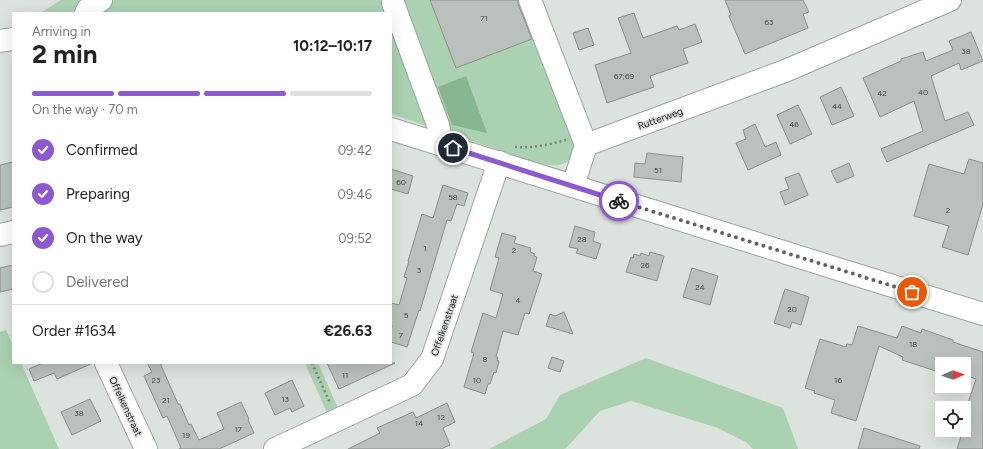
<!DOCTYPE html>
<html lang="en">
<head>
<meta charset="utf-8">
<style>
  body { margin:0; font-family:Figtree,sans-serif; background:#f2f2f2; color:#222; height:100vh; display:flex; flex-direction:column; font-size:15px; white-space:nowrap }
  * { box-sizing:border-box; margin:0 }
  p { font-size:13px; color:#767676 }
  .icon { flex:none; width:22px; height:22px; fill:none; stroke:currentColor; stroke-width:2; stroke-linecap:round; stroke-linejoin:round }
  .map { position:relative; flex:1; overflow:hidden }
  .side { position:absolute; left:12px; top:12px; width:380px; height:352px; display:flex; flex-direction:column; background:#fff; border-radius:0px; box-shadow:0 4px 16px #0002 }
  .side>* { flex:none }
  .needle { width:26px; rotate:88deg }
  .tools { position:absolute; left:935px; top:357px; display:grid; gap:8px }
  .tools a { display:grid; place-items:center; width:36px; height:36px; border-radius:0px; background:#fff; box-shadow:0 4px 16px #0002; font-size:20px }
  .pin { position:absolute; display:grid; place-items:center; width:34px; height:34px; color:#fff; margin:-17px; border:2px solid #fff; border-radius:50%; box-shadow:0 1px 4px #0007 }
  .courier { position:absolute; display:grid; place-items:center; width:40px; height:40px; margin:-20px; border:3px solid #8d59d2; border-radius:50%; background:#fff; color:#222; box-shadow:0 1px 5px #0007 }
  .overview em { font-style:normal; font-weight:700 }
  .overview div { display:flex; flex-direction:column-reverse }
  .overview { display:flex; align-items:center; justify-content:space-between; height:68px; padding:0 20px }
  h1 { font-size:26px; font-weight:700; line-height:30px }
  .bar { display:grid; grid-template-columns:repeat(4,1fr); gap:6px 4px; align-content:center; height:48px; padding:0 20px }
  .bar i { height:5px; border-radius:3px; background:#e0e0e0 }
  .bar .active { background:#8d59d2 }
  .bar p { grid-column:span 4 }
  .line { display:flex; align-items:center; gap:10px; padding:0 20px; border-top:1px solid #e0e0e0 }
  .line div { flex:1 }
  ol { padding:0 20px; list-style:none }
  li { display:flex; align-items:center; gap:12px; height:44px }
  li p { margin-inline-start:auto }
  li .icon { padding:4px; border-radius:50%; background:#8d59d2; color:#fff; stroke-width:4 }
  li:last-child { color:#767676 }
  li i { width:22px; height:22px; border:2px solid #e0e0e0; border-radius:50% }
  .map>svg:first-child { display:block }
</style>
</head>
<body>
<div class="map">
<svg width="983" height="449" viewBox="0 0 983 449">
  <rect width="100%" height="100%" fill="#dce2dd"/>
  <!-- green -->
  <g fill="#aad1b2">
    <polygon points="61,0 92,0 71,13 40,13"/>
    <path d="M114,0H527L579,136C577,142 576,150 573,155C564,170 549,165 535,162L391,114V13H98V11Z"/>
    <polygon points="6,330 13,345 13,363 21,363 59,449 0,449 0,332"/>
    <polygon points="646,358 783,408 798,449 753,449 746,442 718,428 631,401 600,411 567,447 564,449 489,449 546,419 560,395"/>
    <polygon points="305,363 318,363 338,408 327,413"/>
  </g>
  <!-- water -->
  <polygon fill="#86b791" points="466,76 487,133 452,125 438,87"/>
  <!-- building -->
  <g fill="#bac0bb" stroke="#898f8a">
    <polygon points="430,0 518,0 518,4 532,39 456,68"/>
    <polygon points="725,0 803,0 809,12 803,14 808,28 745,54 729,16 731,15"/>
    <polygon points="634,13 643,38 677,26 679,30 695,24 702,42 683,49 688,63 650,76 654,87 607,103 595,65 631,53 618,18"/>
    <polygon points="588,28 594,45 579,50 573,33"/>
    <polygon points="971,32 983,61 961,70 959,63 931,76 945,121 968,112 974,125 887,162 881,149 923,131 914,101 880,117 863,78 901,61 901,59 923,52 926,61 953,50 949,41"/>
    <polygon points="841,87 854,116 832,125 820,97"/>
    <polygon points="798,105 812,134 790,144 777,115"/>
    <polygon points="755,124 765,147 776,142 781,155 748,170 736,143 746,139 743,130"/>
    <polygon points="647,153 683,157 681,182 634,177 635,163 645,164"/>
    <polygon points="969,159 983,163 983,204 968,255 942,247 949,226 914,216 929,164 964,174"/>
    <polygon points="13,162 13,207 0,210 0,165"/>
    <polygon points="849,163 854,176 837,183 831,171"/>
    <polygon points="391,169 413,176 408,194 391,189"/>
    <polygon points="799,173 808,195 785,205 780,192 789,189 785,178"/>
    <polygon points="443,185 468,193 464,206 457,204 451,221 447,220 420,311 419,310 407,347 391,342 391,330 392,326 391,324 391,303 399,305 407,278 404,277 409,261 408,261 422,214 433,218"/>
    <polygon points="575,226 595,232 593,241 601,244 596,259 576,253 578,249 569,247"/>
    <polygon points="502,233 516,237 514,243 531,248 530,252 535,254 534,256 537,257 533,271 542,274 529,314 525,313 518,335 503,331 496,357 498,358 497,360 499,361 496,373 494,372 490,384 488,384 485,394 464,387 474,353 471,352 483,313 496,318 503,294 490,290 499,258 495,257"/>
    <polygon points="650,252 664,256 657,281 626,272 631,257 633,258 634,254 640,256 641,253 649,256"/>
    <polygon points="13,265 13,289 0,292 0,268"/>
    <polygon points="692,268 718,276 710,305 683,297"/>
    <polygon points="785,289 809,297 801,325 792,322 790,328 774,323"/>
    <polygon points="564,312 573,334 546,326 550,314 555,316"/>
    <polygon points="858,326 897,338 902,326 921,333 922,329 953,340 953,342 983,352 983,449 957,449 963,430 964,430 964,415 976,379 964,375 964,364 942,364 942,373 902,360 903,357 879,346 856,421 831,413 835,400 814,393 815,391 805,388 820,339 846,347 847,344 852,345"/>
    <polygon points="552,357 564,361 560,372 548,368"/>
    <polygon points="43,363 93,363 57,379 54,373 34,381 29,369"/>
    <polygon points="147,363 160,363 178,404 180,404 189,425 191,424 199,440 224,429 217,413 241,402 249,419 248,420 254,433 219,449 179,449 181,448 167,416 163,418 144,376 152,372"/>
    <polygon points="327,363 395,363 339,389"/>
    <polygon points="292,380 304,406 292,412 290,408 275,415 265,393"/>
    <polygon points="90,399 101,421 72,435 61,412"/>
    <polygon points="447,403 455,422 443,428 450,445 441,449 348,449 380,433 377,428 413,412 416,418"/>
    <polygon points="864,428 920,446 919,449 858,449"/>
  </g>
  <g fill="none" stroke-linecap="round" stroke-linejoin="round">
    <defs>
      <g id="minor">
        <polyline points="530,0 586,145"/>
        <polyline points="393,3 438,125 442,145"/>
        <polyline points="86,13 88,9 101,0"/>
        <polyline points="0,41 13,39"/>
        <polyline points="391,129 841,270 983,314"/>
        <polyline points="573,186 586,145 785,71 950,0"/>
        <polyline points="0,235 13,232"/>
        <polyline points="106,363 146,449"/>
        <polyline points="275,449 412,385 432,359 499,162"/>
      </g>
    </defs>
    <!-- minor casing -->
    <use href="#minor" stroke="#9da39e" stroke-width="24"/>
    <!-- path -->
    <g stroke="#7e827f" stroke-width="2.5" stroke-dasharray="2 3" stroke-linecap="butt">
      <path d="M515,147C533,148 549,145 566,140"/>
      <polyline points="312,363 330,403"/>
    </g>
    <!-- minor -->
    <use href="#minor" stroke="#fff" stroke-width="22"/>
  </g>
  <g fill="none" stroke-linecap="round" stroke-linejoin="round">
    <!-- done -->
    <polyline stroke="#5f6360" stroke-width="4" stroke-dasharray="0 7.2" points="619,201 912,292"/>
    <!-- route -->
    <polyline stroke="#8d59d2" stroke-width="5" points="453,148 619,201"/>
  </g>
  <g text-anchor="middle" stroke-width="3" stroke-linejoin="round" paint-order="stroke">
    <!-- number labels -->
    <g font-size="8" fill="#444644">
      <text x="484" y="21">71</text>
      <text x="769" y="25">63</text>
      <text x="966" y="54">38</text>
      <text x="624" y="79">67;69</text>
      <text x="923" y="95">40</text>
      <text x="882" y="96">42</text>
      <text x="837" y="109">44</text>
      <text x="794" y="127">46</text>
      <text x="658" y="173">51</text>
      <text x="401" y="185">60</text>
      <text x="453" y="200">58</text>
      <text x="948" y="213">2</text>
      <text x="582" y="242">28</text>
      <text x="425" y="251">1</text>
      <text x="514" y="253">2</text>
      <text x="645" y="268">26</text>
      <text x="419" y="273">3</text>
      <text x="700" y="290">24</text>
      <text x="518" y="303">4</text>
      <text x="792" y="312">20</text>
      <text x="406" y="318">5</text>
      <text x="401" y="338">7</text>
      <text x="913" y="347">18</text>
      <text x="485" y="362">8</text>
      <text x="345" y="378">11</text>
      <text x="156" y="383">23</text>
      <text x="477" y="383">10</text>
      <text x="838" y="383">16</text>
      <text x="285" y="402">13</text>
      <text x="166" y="403">21</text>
      <text x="79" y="416">38</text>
      <text x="441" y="420">12</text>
      <text x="419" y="426">14</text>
      <text x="238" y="432">17</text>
      <text x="186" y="438">19</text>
    </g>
    <!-- street labels -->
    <g font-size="10" fill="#1c1e1c" stroke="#dce2dd">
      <text transform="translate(660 118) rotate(-20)" y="4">Rutterweg</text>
      <text transform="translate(444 325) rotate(-71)" y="4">Offelkenstraat</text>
      <text transform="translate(126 406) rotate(65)" y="4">Offelkenstraat</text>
    </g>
  </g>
</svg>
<div class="tools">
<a><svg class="needle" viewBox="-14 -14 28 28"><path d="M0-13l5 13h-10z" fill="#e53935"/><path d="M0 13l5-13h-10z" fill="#767676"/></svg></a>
<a><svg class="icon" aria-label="locate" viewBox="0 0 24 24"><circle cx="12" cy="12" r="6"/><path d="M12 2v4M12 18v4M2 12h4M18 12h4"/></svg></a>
</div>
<div class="pin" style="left:912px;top:292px;background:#ea580c"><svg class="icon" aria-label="bag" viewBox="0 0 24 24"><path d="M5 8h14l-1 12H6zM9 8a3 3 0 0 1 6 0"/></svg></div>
<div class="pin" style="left:453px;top:148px;background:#1f2937"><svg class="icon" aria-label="home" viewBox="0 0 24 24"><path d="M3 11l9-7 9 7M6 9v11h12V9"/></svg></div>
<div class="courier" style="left:619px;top:201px"><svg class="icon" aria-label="bike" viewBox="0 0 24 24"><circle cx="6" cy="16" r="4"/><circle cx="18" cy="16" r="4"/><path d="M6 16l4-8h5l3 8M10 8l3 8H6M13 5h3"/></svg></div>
<section class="side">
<div class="overview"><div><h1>2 min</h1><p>Arriving in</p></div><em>10:12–10:17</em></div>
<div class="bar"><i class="active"></i><i class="active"></i><i class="active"></i><i></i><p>On the way · 70 m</p></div>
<ol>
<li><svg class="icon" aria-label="check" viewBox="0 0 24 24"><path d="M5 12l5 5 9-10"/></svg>Confirmed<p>09:42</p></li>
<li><svg class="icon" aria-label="check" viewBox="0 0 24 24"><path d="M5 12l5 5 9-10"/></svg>Preparing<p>09:46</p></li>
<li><svg class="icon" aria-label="check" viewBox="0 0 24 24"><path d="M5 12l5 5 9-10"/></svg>On the way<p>09:52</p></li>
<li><i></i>Delivered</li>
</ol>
<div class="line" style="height:52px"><div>Order #1634</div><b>€26.63</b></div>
</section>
</div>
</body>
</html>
